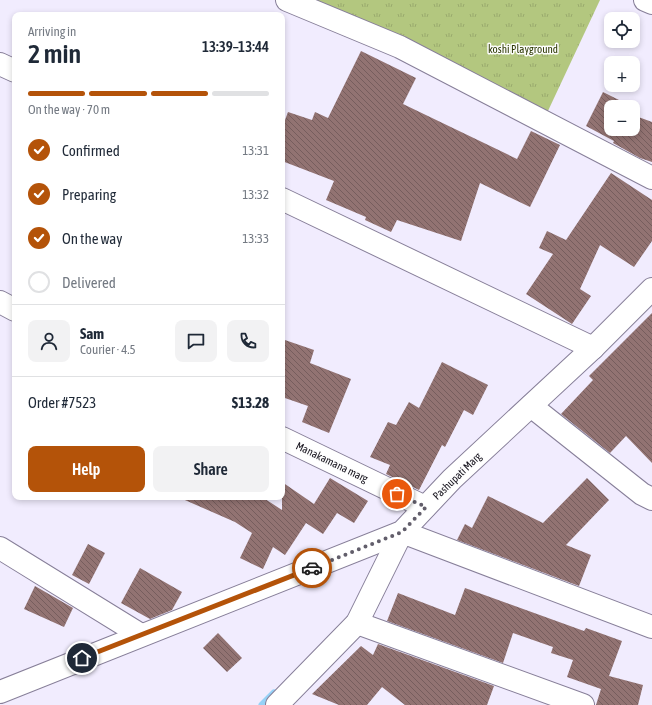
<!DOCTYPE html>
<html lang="en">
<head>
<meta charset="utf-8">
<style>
  body { margin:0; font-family:"Asap Condensed",sans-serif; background:#f2f2f3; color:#1f2937; height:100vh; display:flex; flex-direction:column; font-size:15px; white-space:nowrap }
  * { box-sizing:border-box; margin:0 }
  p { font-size:13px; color:#747a83 }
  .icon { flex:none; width:22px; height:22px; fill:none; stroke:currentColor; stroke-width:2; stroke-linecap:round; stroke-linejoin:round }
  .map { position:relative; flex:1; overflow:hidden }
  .sheet { position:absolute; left:12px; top:12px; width:273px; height:488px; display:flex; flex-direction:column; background:#fff; border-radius:8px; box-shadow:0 2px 6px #0003 }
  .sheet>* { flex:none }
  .fabs { position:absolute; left:604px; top:12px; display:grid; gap:8px }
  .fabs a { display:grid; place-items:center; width:36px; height:36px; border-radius:8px; background:#fff; box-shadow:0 2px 6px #0003; font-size:20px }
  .pin { position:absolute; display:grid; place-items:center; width:34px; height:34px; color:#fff; margin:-17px; border:2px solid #fff; border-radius:50%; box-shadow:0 1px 4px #0007 }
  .courier { position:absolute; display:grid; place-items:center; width:40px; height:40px; margin:-20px; border:3px solid #b45309; border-radius:50%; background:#fff; color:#222; box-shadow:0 1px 5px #0007 }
  .headline em { font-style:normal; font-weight:600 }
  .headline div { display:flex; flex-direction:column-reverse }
  .headline { display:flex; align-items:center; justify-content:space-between; height:68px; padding:0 16px }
  h1 { font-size:26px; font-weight:600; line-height:30px }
  .bar { display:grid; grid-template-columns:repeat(4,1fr); gap:6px 4px; align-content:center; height:48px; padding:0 16px }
  .bar i { height:5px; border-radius:3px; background:#e0e1e3 }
  .bar .selected { background:#b45309 }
  .bar p { grid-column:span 4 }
  .line { display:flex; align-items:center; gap:10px; padding:0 16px; border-top:1px solid #e0e1e3 }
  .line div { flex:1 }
  .round { display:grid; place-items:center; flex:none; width:42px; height:42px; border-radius:8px; background:#f2f2f3 }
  ol { padding:0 16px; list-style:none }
  li { display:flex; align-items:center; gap:12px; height:44px }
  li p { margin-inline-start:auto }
  li .icon { padding:4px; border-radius:50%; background:#b45309; color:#fff; stroke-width:4 }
  li:last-child { color:#747a83 }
  li i { width:22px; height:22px; border:2px solid #e0e1e3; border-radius:50% }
  .button { display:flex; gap:8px; margin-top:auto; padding:8px 16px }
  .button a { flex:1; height:46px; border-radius:8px; background:#b45309; color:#fff; font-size:16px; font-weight:600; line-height:46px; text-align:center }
  .button a+a { background:#f2f2f3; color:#1f2937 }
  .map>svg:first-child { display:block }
</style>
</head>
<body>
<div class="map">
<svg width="652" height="705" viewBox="0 0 652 705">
  <defs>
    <pattern id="park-tufts" width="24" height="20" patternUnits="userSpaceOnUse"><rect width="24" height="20" fill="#b3c77f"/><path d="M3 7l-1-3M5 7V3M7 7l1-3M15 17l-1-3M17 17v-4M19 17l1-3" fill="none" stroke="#99aa6d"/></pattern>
    <pattern id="building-back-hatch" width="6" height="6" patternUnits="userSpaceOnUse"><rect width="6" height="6" fill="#927372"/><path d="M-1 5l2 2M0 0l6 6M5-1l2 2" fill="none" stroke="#765d5d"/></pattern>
  </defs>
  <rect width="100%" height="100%" fill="#f1ecfe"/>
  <!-- park -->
  <polygon fill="url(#park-tufts)" points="294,0 600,0 547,113"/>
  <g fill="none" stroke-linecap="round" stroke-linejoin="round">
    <!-- stream -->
    <polyline stroke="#96d2f7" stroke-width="7" points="262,705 274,693"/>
  </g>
  <!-- building -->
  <g fill="url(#building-back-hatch)">
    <polygon points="361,51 416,78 403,104 517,159 531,131 560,145 530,207 480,183 461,241 397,220 391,232 365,220 366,217 326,200 334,181 282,161 282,128 288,112 312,120 315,112 328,118"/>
    <polygon points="603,92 621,101 618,107 611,107 611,129 633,129 633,115 652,122 652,162 640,158 613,143 614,141 586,126"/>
    <polygon points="611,173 652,200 652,241 634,267 600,245 580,289 591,296 572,324 526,294 553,254 539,248 547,231 566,240"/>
    <polygon points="652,313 652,463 626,436 610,453 561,414 593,380 589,376"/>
    <polygon points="282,339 314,350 310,363 351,379 329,433 302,422 308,406 282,397"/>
    <polygon points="442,362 488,385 473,415 464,410 445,447 442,445 419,490 386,474 390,465 370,457 388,422 396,425 409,402 419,408"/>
    <polygon points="330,478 368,501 354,523 337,513 323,534 306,523 285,555 273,547 263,569 240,558 252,533 235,522 178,497 262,497 282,510 282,482 314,504"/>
    <polygon points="587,478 609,500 566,545 591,555 579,586 457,540 465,524 472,528 488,496 543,523"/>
    <polygon points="88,544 105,553 89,584 72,575"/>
    <polygon points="140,568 182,592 172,610 150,619 121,603"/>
    <polygon points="35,586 73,608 64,627 24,609"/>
    <polygon points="465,588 584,631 586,628 622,641 609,676 643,685 638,705 596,705 601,689 567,677 573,660 551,653 553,647 513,633 503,663 387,621 398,593 455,615"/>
    <polygon points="218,633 242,658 227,672 203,648"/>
    <polygon points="378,644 494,686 487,705 405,705 382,687 367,705 339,705 312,694 361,646 373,655"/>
  </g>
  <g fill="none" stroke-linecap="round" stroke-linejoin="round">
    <defs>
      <g id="minor">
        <polyline points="287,0 400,47 652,178"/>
        <polyline points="645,0 652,3"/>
        <polyline points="0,64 15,71"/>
        <polyline points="282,199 593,348"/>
        <polyline points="0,302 15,310"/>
        <polyline points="531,406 642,494 652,499"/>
        <polyline points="282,438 425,507"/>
        <polyline points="0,548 141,635"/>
        <polyline points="357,623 583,705"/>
        <polyline points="0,692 402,532 452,479 593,348 652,289"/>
        <polyline points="277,705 357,623 402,532 652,627"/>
      </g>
    </defs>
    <!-- minor casing -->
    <use href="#minor" stroke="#877f99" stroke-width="24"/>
    <!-- minor -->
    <use href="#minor" stroke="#fff" stroke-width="22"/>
  </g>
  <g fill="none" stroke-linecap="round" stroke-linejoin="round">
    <!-- done -->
    <polyline stroke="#625e6b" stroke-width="4" stroke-dasharray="0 7.2" points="312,568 402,532 426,507 397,494"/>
    <!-- route -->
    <polyline stroke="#b45309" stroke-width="5" points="82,658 312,568"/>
  </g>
  <g text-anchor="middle" stroke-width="3" stroke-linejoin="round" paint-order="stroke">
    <!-- park labels -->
    <g font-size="11" fill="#2b3700" stroke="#fdfdfd">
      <text x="523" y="53">koshi Playground</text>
    </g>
    <!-- street labels -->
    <g font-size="11" fill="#15121c" stroke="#fdfdfd">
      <text transform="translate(332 462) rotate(26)" y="4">Manakamana marg</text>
      <text transform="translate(457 476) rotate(-44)" y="4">Pashupati Marg</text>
    </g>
  </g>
</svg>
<div class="fabs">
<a><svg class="icon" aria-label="locate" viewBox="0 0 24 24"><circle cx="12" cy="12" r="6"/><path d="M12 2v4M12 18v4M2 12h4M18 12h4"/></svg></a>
<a>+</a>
<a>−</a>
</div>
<div class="pin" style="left:397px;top:494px;background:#ea580c"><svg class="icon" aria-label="bag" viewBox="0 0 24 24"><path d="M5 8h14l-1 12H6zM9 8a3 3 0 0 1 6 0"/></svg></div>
<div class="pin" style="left:82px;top:658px;background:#1f2937"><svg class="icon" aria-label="home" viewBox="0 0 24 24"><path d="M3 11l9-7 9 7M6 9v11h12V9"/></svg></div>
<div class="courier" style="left:312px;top:568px"><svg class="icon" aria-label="car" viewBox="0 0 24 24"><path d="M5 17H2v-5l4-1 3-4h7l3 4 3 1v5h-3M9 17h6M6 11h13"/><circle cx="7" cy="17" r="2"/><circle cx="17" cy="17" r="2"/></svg></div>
<section class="sheet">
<div class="headline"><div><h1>2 min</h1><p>Arriving in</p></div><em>13:39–13:44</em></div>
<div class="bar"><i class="selected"></i><i class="selected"></i><i class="selected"></i><i></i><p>On the way · 70 m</p></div>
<ol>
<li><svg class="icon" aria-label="check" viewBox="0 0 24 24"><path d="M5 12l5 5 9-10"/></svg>Confirmed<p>13:31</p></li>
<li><svg class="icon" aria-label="check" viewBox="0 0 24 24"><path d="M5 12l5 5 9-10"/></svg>Preparing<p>13:32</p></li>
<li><svg class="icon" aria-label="check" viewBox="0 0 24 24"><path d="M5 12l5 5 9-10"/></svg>On the way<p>13:33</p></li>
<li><i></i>Delivered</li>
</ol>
<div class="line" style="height:72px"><a class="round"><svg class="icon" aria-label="person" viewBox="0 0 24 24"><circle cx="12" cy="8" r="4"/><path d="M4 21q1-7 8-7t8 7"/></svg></a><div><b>Sam</b><p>Courier · 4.5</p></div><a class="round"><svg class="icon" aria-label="chat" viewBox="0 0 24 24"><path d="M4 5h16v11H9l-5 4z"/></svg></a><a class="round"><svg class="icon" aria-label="phone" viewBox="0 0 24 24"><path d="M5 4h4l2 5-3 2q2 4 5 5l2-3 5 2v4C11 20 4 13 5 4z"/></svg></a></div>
<div class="line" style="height:52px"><div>Order #7523</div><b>$13.28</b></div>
<div class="button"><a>Help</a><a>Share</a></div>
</section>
</div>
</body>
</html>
